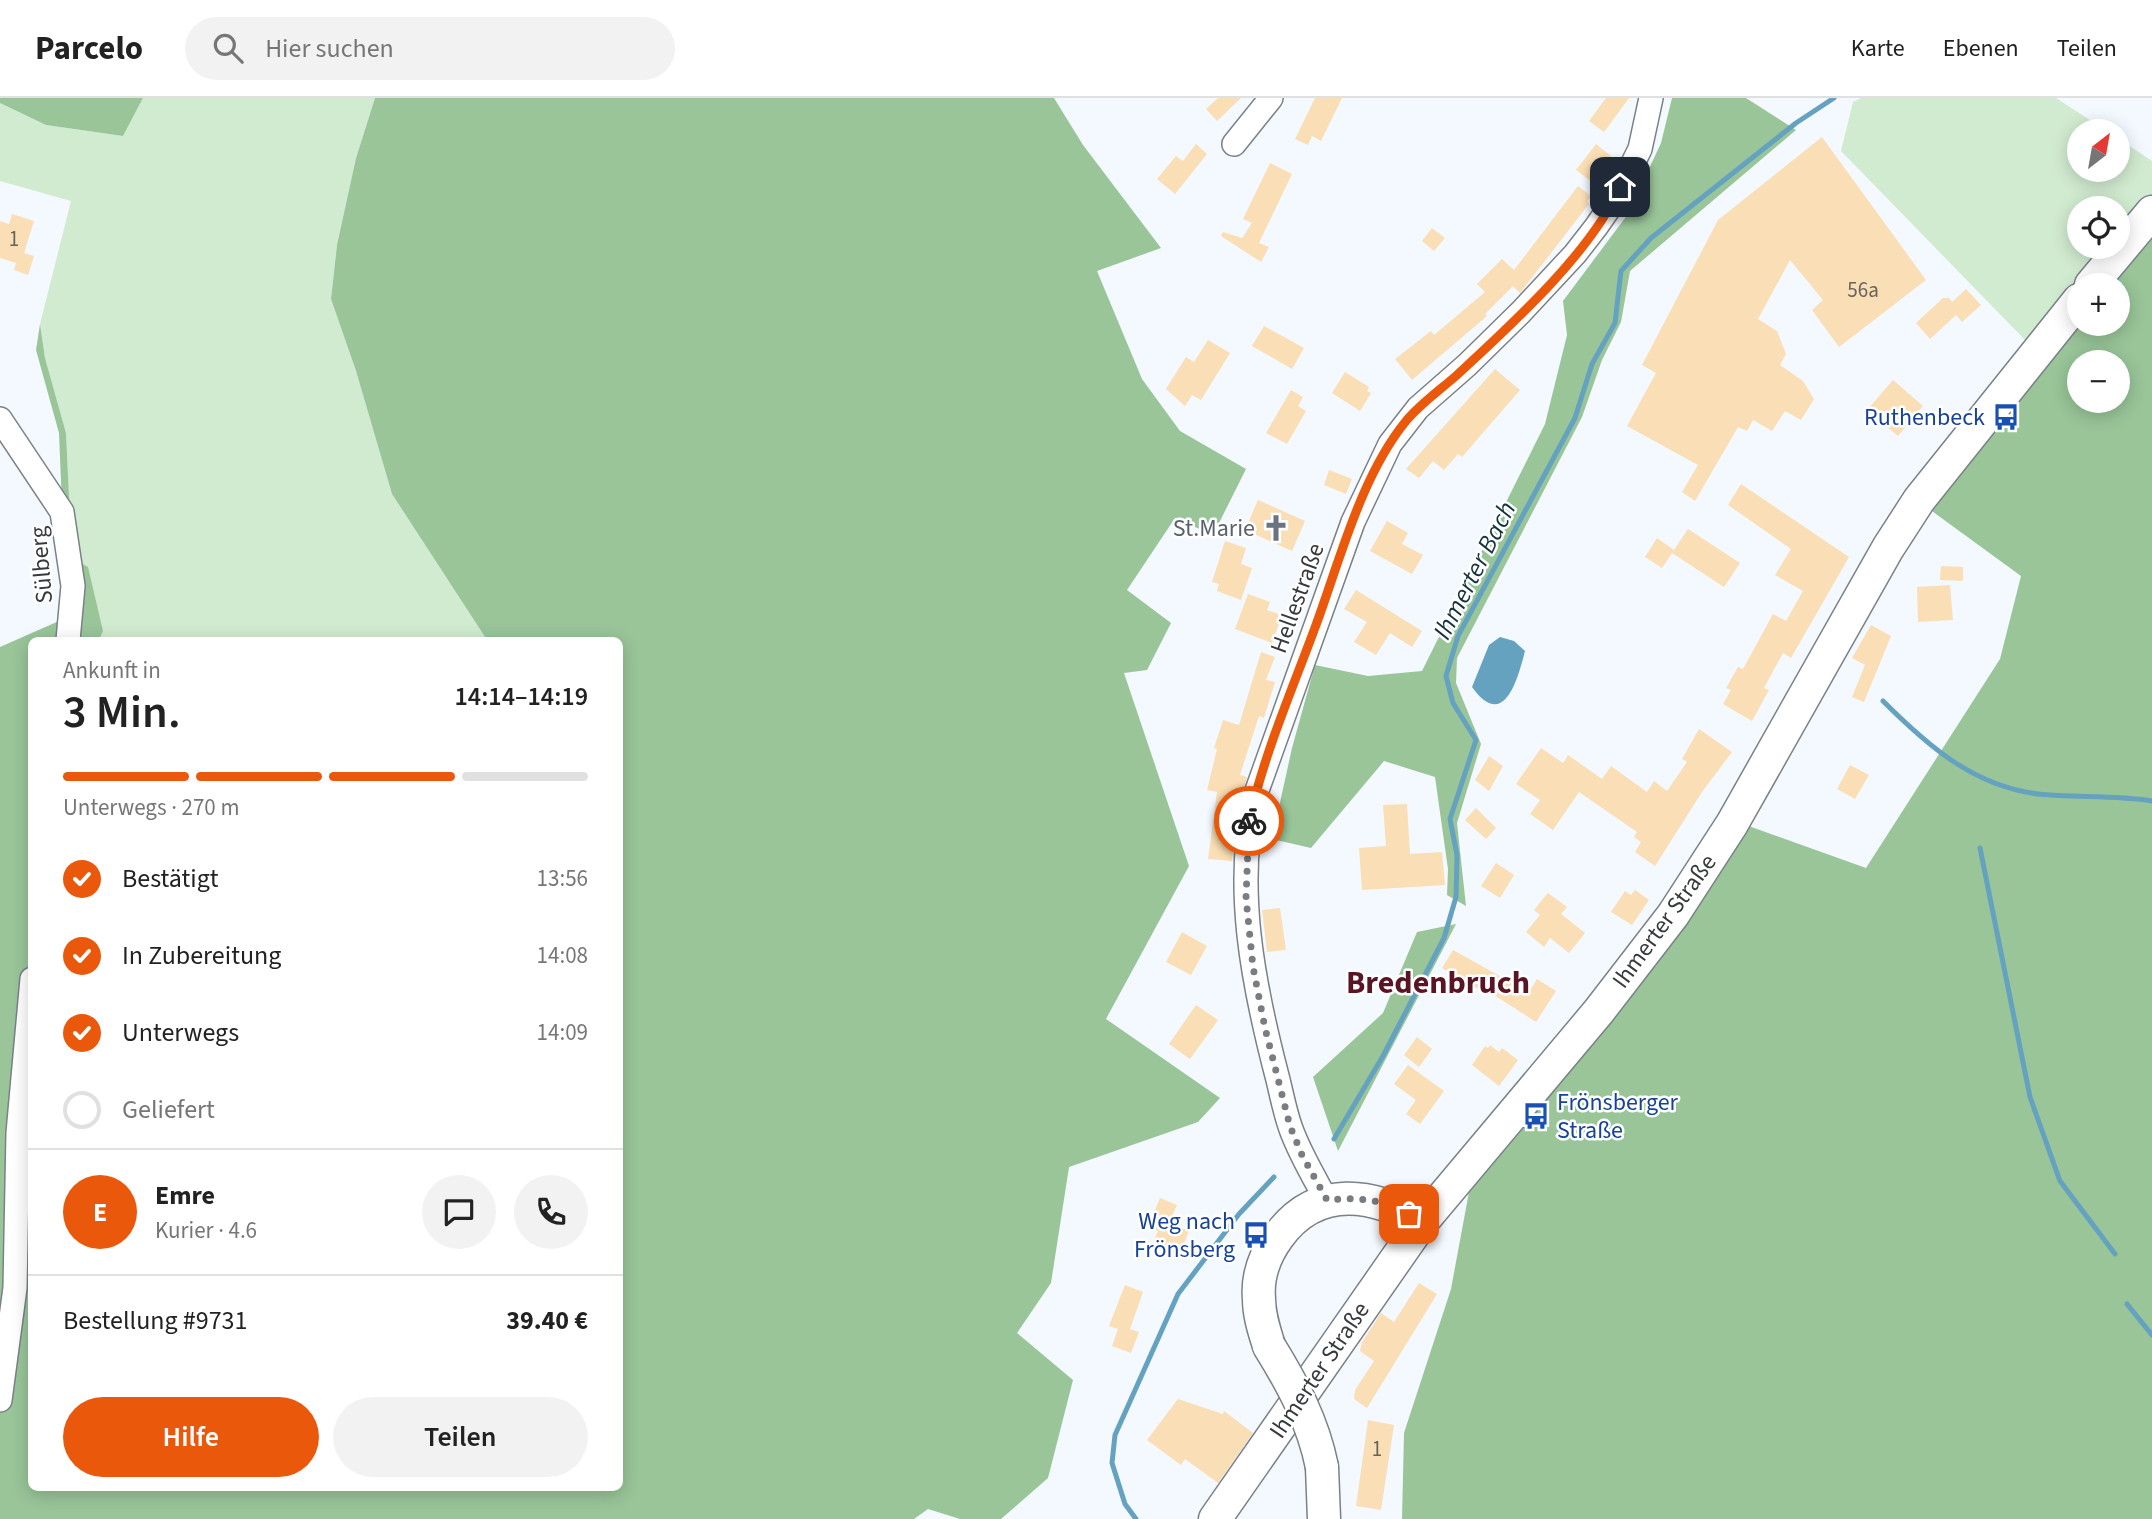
<!DOCTYPE html>
<html lang="de">
<head>
<meta charset="utf-8">
<style>
  body { margin:0; font-family:"Source Sans 3",sans-serif; background:#f2f2f2; color:#222; height:100vh; display:flex; flex-direction:column; font-size:26px; white-space:nowrap }
  * { box-sizing:border-box; margin:0 }
  p { font-size:23px; color:#767676 }
  .icon { flex:none; width:38px; height:38px; fill:none; stroke:currentColor; stroke-width:2; stroke-linecap:round; stroke-linejoin:round }
  .map { position:relative; flex:1; overflow:hidden }
  .sheet { position:absolute; left:28px; top:539px; width:595px; height:854px; display:flex; flex-direction:column; background:#fff; border-radius:10px; box-shadow:0 4px 18px #0003 }
  .sheet>* { flex:none }
  .needle { width:46px; rotate:31deg }
  .fabs { position:absolute; left:2067px; top:21px; display:grid; gap:14px }
  .fabs a { display:grid; place-items:center; width:63px; height:63px; border-radius:50%; background:#fff; box-shadow:0 4px 18px #0003; font-size:35px }
  .pin { position:absolute; display:grid; place-items:center; width:60px; height:60px; color:#fff; margin:-30px; border-radius:14px; box-shadow:0 4px 10px #0006 }
  .courier { position:absolute; display:grid; place-items:center; width:70px; height:70px; margin:-35px; border:5px solid #ea580c; border-radius:50%; background:#fff; color:#222; box-shadow:0 2px 9px #0007 }
  .summary em { font-style:normal; font-weight:600 }
  .summary div { display:flex; flex-direction:column-reverse }
  .summary { display:flex; align-items:center; justify-content:space-between; height:119px; padding:0 35px }
  h1 { font-size:46px; font-weight:600; line-height:52px }
  .bar { display:grid; grid-template-columns:repeat(4,1fr); gap:10px 7px; align-content:center; height:84px; padding:0 35px }
  .bar i { height:9px; border-radius:5px; background:#e0e0e0 }
  .bar .selected { background:#ea580c }
  .bar p { grid-column:span 4 }
  .line { display:flex; align-items:center; gap:18px; padding:0 35px; border-top:2px solid #e0e0e0 }
  .line div { flex:1 }
  .round { display:grid; place-items:center; flex:none; width:74px; height:74px; border-radius:37px; background:#f2f2f2 }
  ol { padding:0 35px; list-style:none }
  li { display:flex; align-items:center; gap:21px; height:77px }
  li p { margin-inline-start:auto }
  li .icon { padding:7px; border-radius:50%; background:#ea580c; color:#fff; stroke-width:4 }
  li:last-child { color:#767676 }
  li i { width:38px; height:38px; border:4px solid #e0e0e0; border-radius:50% }
  .primary-button { display:flex; gap:14px; margin-top:auto; padding:14px 35px }
  .primary-button a { flex:1; height:80px; border-radius:42px; background:#ea580c; color:#fff; font-size:28px; font-weight:600; line-height:80px; text-align:center }
  .primary-button a+a { background:#f2f2f2; color:#222 }
  header { display:flex; align-items:center; gap:42px; box-sizing:border-box; height:98px; padding:0 35px; background:#fff; border-bottom:2px solid #e0e0e0 }
  header strong { font-size:33px }
  nav { display:flex; gap:38px; margin-inline-start:auto; font-size:24px }
  .search { width:490px; height:63px; background:#f2f2f2; display:flex; align-items:center; gap:18px; box-sizing:border-box; padding:0 24px; border-radius:38px; color:#767676; font-size:26px }
  .map>svg:first-child { display:block }
</style>
</head>
<body>
<header>
<strong>Parcelo</strong>
<div class="search"><svg class="icon" aria-label="search" viewBox="0 0 24 24"><circle cx="10" cy="10" r="6"/><path d="M15 15l6 6"/></svg>Hier suchen</div>
<nav><a>Karte</a><a>Ebenen</a><a>Teilen</a></nav>
</header>
<div class="map">
<svg width="2152" height="1421" viewBox="0 0 2152 1421">
  <rect width="100%" height="100%" fill="#f3f9ff"/>
  <!-- green -->
  <g fill="#d1ebd0">
    <polygon points="143,0 375,0 356,60 337,147 331,201 356,273 392,396 487,542 99,542 103,533 72,460 66,335 45,260 40,226 71,103 0,83 0,5 46,27 123,38"/>
    <polygon points="1861,0 2056,0 2107,33 2079,33 2079,72 2118,72 2118,40 2152,63 2152,96 2118,137 2118,110 2079,110 2079,149 2108,149 2028,245 1841,53 1853,4"/>
  </g>
  <!-- forest -->
  <g fill="#99c599" fill-rule="evenodd">
    <polygon points="0,0 143,0 123,38 46,27 0,5"/>
    <polygon points="375,0 1054,0 1083,47 1161,150 1097,173 1142,281 1180,333 1246,371 1213,437 1175,420 1127,492 1171,525 1147,572 1124,575 1189,768 1106,921 1220,1000 1198,1024 1069,1069 1051,1185 1017,1235 1073,1282 1048,1380 1001,1421 960,1421 928,1411 914,1421 0,1421 0,549 59,523 64,455 59,335 36,252 40,226 45,260 66,335 72,460 88,469 103,533 99,542 32,542 32,1390 620,1390 620,542 487,542 392,396 356,273 331,201 337,147 356,60"/>
    <polygon points="1672,0 1746,0 1796,32 1630,173 1621,224 1602,262 1582,319 1457,560 1456,585 1481,646 1457,725 1466,808 1447,797 1448,771 1435,679 1384,663 1311,750 1272,741 1292,650 1315,567 1368,578 1422,573 1545,326 1567,237 1563,203 1628,116 1661,45"/>
    <path d="M2152,122V1421H1402L1404,1335L1451,1191L1471,1083L1743,726L1866,770L2000,561L2021,478L1925,408L2079,226H2118V187H2100ZM2079,264H2118V303H2079Z"/>
    <polygon points="1456,826 1338,1053 1313,979 1383,915 1417,834"/>
  </g>
  <!-- water -->
  <path fill="#65a2c0" d="M1500,539L1514,543L1525,553C1518,580 1504,634 1472,589L1489,547Z"/>
  <g fill="none" stroke-linecap="round" stroke-linejoin="round">
    <!-- stream -->
    <g stroke="#65a2c0" stroke-width="5">
      <path d="M1883,603C1927,647 1973,688 2038,696C2076,700 2114,697 2152,703"/>
      <polyline points="1980,750 2030,999 2060,1083 2115,1156"/>
      <polyline points="1334,1041 1383,958 1444,840 1456,799 1457,757 1450,721 1476,642 1453,605 1446,578 1458,538 1575,320 1592,266 1615,225 1621,173 1651,140 1796,25 1834,0"/>
      <polyline points="2127,1206 2152,1237"/>
      <polyline points="1136,1421 1125,1406 1112,1365 1115,1337 1178,1196 1239,1116 1274,1079"/>
    </g>
  </g>
  <!-- building -->
  <g fill="#fadeb5">
    <polygon points="1218,0 1241,0 1217,23 1206,11"/>
    <polygon points="1315,0 1342,0 1321,43 1312,38 1308,47 1295,41"/>
    <polygon points="1606,0 1629,0 1604,34 1589,23"/>
    <polygon points="1822,39 1926,182 1839,249 1812,212 1823,202 1790,162 1758,221 1777,233 1786,256 1780,267 1803,283 1814,301 1801,322 1785,313 1772,333 1753,322 1747,333 1738,329 1695,403 1682,394 1698,367 1627,328 1656,275 1642,267 1718,122"/>
    <polygon points="1196,46 1207,56 1175,96 1157,81 1176,58 1183,63"/>
    <polygon points="1596,46 1611,58 1592,84 1576,72"/>
    <polygon points="1270,65 1292,76 1259,145 1269,149 1261,164 1221,138 1223,134 1242,140 1252,125 1243,121"/>
    <polygon points="1578,88 1591,98 1587,104 1589,106 1520,195 1513,188 1485,216 1487,218 1412,282 1395,261 1431,233 1434,237 1485,194 1477,186 1502,161 1514,172"/>
    <polygon points="12,116 34,123 24,155 34,158 28,177 14,172 16,165 0,160 0,123 9,126"/>
    <polygon points="1432,130 1445,140 1434,153 1422,143"/>
    <polygon points="1966,191 1981,207 1962,224 1956,217 1930,241 1916,225 1943,200 1949,200 1952,204"/>
    <polygon points="1264,228 1304,250 1292,271 1252,248"/>
    <polygon points="1208,242 1230,255 1201,302 1192,297 1185,308 1166,291 1186,259 1194,264"/>
    <polygon points="1495,271 1520,292 1462,359 1458,356 1444,372 1433,363 1419,380 1406,371"/>
    <polygon points="1345,274 1369,289 1367,293 1371,295 1360,313 1332,295"/>
    <polygon points="1893,282 1923,308 1898,338 1867,312"/>
    <polygon points="1291,292 1303,299 1298,308 1306,313 1287,346 1266,335"/>
    <polygon points="1329,372 1352,381 1346,396 1324,387"/>
    <polygon points="1741,386 1849,459 1791,560 1783,555 1764,590 1769,592 1752,623 1723,606 1731,592 1726,590 1738,569 1743,571 1773,516 1786,523 1803,493 1775,477 1791,451 1728,407"/>
    <polygon points="1258,402 1305,423 1292,453 1245,432"/>
    <polygon points="1387,423 1408,435 1402,446 1423,457 1412,476 1370,453"/>
    <polygon points="1688,431 1740,465 1724,489 1672,455"/>
    <polygon points="1657,440 1674,452 1662,470 1645,459"/>
    <polygon points="1225,443 1246,450 1241,466 1252,470 1241,502 1217,493 1219,486 1212,484"/>
    <polygon points="1941,468 1963,469 1963,483 1940,482"/>
    <polygon points="1950,487 1953,522 1918,524 1917,489"/>
    <polygon points="1356,492 1422,533 1412,549 1390,535 1376,557 1354,544 1367,524 1344,511"/>
    <polygon points="1248,496 1270,504 1267,512 1282,517 1272,545 1235,531"/>
    <polygon points="1871,527 1891,538 1864,604 1852,599 1865,567 1852,560"/>
    <polygon points="1261,554 1275,559 1266,582 1275,584 1264,620 1259,618 1240,677 1247,679 1240,702 1236,701 1231,716 1228,739 1234,740 1232,763 1208,761 1217,694 1207,692 1217,651 1214,650 1223,622 1239,627"/>
    <polygon points="1699,631 1732,654 1702,694 1655,768 1635,754 1641,744 1634,739 1637,734 1579,694 1553,732 1530,716 1540,702 1516,686 1541,650 1563,665 1568,657 1602,681 1611,668 1647,694 1654,683 1667,693 1687,664 1682,661"/>
    <polygon points="1489,658 1503,668 1489,693 1475,682"/>
    <polygon points="1850,667 1869,677 1855,701 1837,691"/>
    <polygon points="1407,706 1410,756 1442,754 1445,787 1362,792 1359,750 1386,748 1383,707"/>
    <polygon points="1476,710 1496,730 1486,741 1465,722"/>
    <polygon points="1496,765 1514,777 1500,800 1481,788"/>
    <polygon points="1635,792 1649,802 1632,827 1611,814 1625,793 1631,797"/>
    <polygon points="1548,795 1567,809 1561,816 1585,835 1569,855 1550,840 1544,849 1526,834 1540,817 1534,812"/>
    <polygon points="1280,810 1286,852 1267,854 1262,812"/>
    <polygon points="1182,834 1207,848 1191,877 1166,864"/>
    <polygon points="1453,852 1516,887 1518,883 1531,891 1537,881 1556,893 1536,924 1483,890 1482,893 1442,870"/>
    <polygon points="1196,907 1218,922 1190,961 1169,946"/>
    <polygon points="1417,939 1432,951 1419,969 1404,957"/>
    <polygon points="1490,947 1499,954 1502,950 1518,962 1499,988 1472,967 1485,948 1488,950"/>
    <polygon points="1408,967 1444,993 1420,1026 1406,1016 1416,1002 1394,986"/>
    <polygon points="1160,1100 1177,1107 1169,1125 1189,1133 1179,1158 1152,1147 1158,1133 1148,1129"/>
    <polygon points="1419,1185 1437,1196 1367,1310 1354,1301 1355,1292 1374,1263 1360,1253 1362,1244 1381,1215 1394,1224"/>
    <polygon points="1125,1187 1143,1194 1130,1231 1139,1234 1131,1255 1112,1248 1118,1231 1109,1228"/>
    <polygon points="1178,1301 1223,1316 1224,1313 1253,1335 1218,1385 1185,1361 1181,1367 1147,1342"/>
    <polygon points="1368,1322 1394,1327 1381,1412 1356,1408"/>
  </g>
  <g fill="none" stroke-linecap="round" stroke-linejoin="round">
    <defs>
      <g id="street">
        <polyline points="1234,46 1271,0"/>
        <polyline points="0,321 62,414 73,488 68,542"/>
        <path d="M1327,1103C1314,1079 1300,1056 1291,1031C1284,1012 1281,992 1276,974C1253,885 1234,789 1255,698L1353,424L1390,346L1418,310L1467,267L1521,214L1575,156L1596,129L1614,103L1640,51L1651,0"/>
        <polyline points="0,1302 15,1190 18,1035 32,881"/>
      </g>
      <g id="secondary">
        <polyline points="2091,187 2152,114"/>
        <path d="M1269,1248C1264,1232 1259,1217 1259,1201C1257,1179 1265,1157 1278,1139C1316,1086 1372,1095 1422,1124"/>
        <polyline points="1322,1369 1324,1421"/>
        <polyline points="1215,1421 1422,1124 1599,913 1673,817 1732,726 1888,450 1919,402 2079,202"/>
      </g>
    </defs>
    <!-- street casing -->
    <use href="#street" stroke="#7a8188" stroke-width="26"/>
    <!-- secondary casing -->
    <use href="#secondary" stroke="#7a8188" stroke-width="35"/>
    <!-- street -->
    <use href="#street" stroke="#fff" stroke-width="23"/>
    <!-- secondary -->
    <use href="#secondary" stroke="#fff" stroke-width="32"/>
    <defs>
      <path id="secondary-bridge" d="M1269,1248C1293,1287 1313,1324 1322,1369"/>
    </defs>
    <!-- secondary-bridge casing -->
    <use href="#secondary-bridge" stroke="#7a8188" stroke-width="35" stroke-linecap="butt"/>
    <!-- secondary-bridge -->
    <use href="#secondary-bridge" stroke="#fff" stroke-width="32"/>
  </g>
  <g fill="none" stroke-linecap="round" stroke-linejoin="round">
    <!-- done -->
    <path stroke="#797d81" stroke-width="7" stroke-dasharray="0 12.6" d="M1249,723L1246,800L1253,869L1265,930L1290,1028L1302,1057L1327,1102C1356,1099 1383,1101 1409,1116"/>
    <!-- route -->
    <path stroke="#ea580c" stroke-width="9" d="M1249,723C1264,656 1292,592 1316,527C1340,462 1361,378 1406,323C1420,306 1440,292 1457,277C1510,228 1591,155 1620,89"/>
  </g>
  <!-- icons -->
  <defs>
    <symbol id="bus-bare" viewBox="-9 -9 18 18"><path d="M-5-6H5V4H4V6H2V4H-2V6H-4V4H-5ZM-3.5-4V0h7V-4ZM-3.5 1.2v1.5H-2V1.2ZM2 1.2v1.5H3.5V1.2Z" fill="#1a4fb4" stroke="#fff" stroke-width="2.5" paint-order="stroke"/></symbol>
    <symbol id="church-bare" viewBox="-9 -9 18 18"><path d="M-1.2-6h2.4v3.5h3.3v2.4h-3.3V6h-2.4V-.1h-3.3v-2.4h3.3Z" fill="#6b7280" stroke="#fff" stroke-width="2.5" paint-order="stroke"/></symbol>
  </defs>
  <g fill-rule="evenodd">
    <use href="#bus-bare" x="1987" y="300" width="38" height="38"/>
    <use href="#church-bare" x="1257" y="411" width="38" height="38"/>
    <use href="#bus-bare" x="1517" y="999" width="38" height="38"/>
    <use href="#bus-bare" x="1237" y="1118" width="38" height="38"/>
  </g>
  <g text-anchor="middle" stroke-width="5" stroke-linejoin="round" paint-order="stroke">
    <!-- number labels -->
    <g font-size="21" fill="#68635b">
      <text x="14" y="148">1</text>
      <text x="1863" y="199">56a</text>
      <text x="1377" y="1358">1</text>
    </g>
    <!-- transit labels -->
    <g font-size="24" fill="#164399" stroke="#fff" text-anchor="end">
      <text x="1985" y="327">Ruthenbeck</text>
      <text x="1557" y="1012" text-anchor="start">Frönsberger<tspan x="1557" dy="28">Straße</tspan></text>
      <text x="1235" y="1131">Weg nach<tspan x="1235" dy="28">Frönsberg</tspan></text>
    </g>
    <!-- worship labels -->
    <g font-size="24" fill="#5b616d" stroke="#fff" text-anchor="end">
      <text x="1255" y="438">St.Marie</text>
    </g>
    <!-- street labels -->
    <g font-size="24" fill="#373a3d" stroke="#fff">
      <text transform="translate(41 467) rotate(-95)" y="8">Sülberg</text>
      <text transform="translate(1297 500) rotate(-70)" y="8">Hellestraße</text>
      <text transform="translate(1664 823) rotate(-54)" y="8">Ihmerter Straße</text>
      <text transform="translate(1319 1272) rotate(-56)" y="8">Ihmerter Straße</text>
    </g>
    <!-- water labels -->
    <g font-size="26" font-style="italic" fill="#15323f" stroke="#fff">
      <text transform="translate(1474 472) rotate(-63)" y="9">Ihmerter Bach</text>
    </g>
    <!-- district labels -->
    <g font-size="32" font-weight="bold" fill="#591425" stroke="#fff">
      <text x="1438" y="895">Bredenbruch</text>
    </g>
  </g>
</svg>
<div class="fabs">
<a><svg class="needle" viewBox="-14 -14 28 28"><path d="M0-13l5 13h-10z" fill="#e53935"/><path d="M0 13l5-13h-10z" fill="#767676"/></svg></a>
<a><svg class="icon" aria-label="locate" viewBox="0 0 24 24"><circle cx="12" cy="12" r="6"/><path d="M12 2v4M12 18v4M2 12h4M18 12h4"/></svg></a>
<a>+</a>
<a>−</a>
</div>
<div class="pin" style="left:1409px;top:1116px;background:#ea580c"><svg class="icon" aria-label="bag" viewBox="0 0 24 24"><path d="M5 8h14l-1 12H6zM9 8a3 3 0 0 1 6 0"/></svg></div>
<div class="pin" style="left:1620px;top:89px;background:#1f2937"><svg class="icon" aria-label="home" viewBox="0 0 24 24"><path d="M3 11l9-7 9 7M6 9v11h12V9"/></svg></div>
<div class="courier" style="left:1249px;top:723px"><svg class="icon" aria-label="bike" viewBox="0 0 24 24"><circle cx="6" cy="16" r="4"/><circle cx="18" cy="16" r="4"/><path d="M6 16l4-8h5l3 8M10 8l3 8H6M13 5h3"/></svg></div>
<section class="sheet">
<div class="summary"><div><h1>3 Min.</h1><p>Ankunft in</p></div><em>14:14–14:19</em></div>
<div class="bar"><i class="selected"></i><i class="selected"></i><i class="selected"></i><i></i><p>Unterwegs · 270 m</p></div>
<ol>
<li><svg class="icon" aria-label="check" viewBox="0 0 24 24"><path d="M5 12l5 5 9-10"/></svg>Bestätigt<p>13:56</p></li>
<li><svg class="icon" aria-label="check" viewBox="0 0 24 24"><path d="M5 12l5 5 9-10"/></svg>In Zubereitung<p>14:08</p></li>
<li><svg class="icon" aria-label="check" viewBox="0 0 24 24"><path d="M5 12l5 5 9-10"/></svg>Unterwegs<p>14:09</p></li>
<li><i></i>Geliefert</li>
</ol>
<div class="line" style="height:126px"><b class="round" style="background:#ea580c;color:#fff">E</b><div><b>Emre</b><p>Kurier · 4.6</p></div><a class="round"><svg class="icon" aria-label="chat" viewBox="0 0 24 24"><path d="M4 5h16v11H9l-5 4z"/></svg></a><a class="round"><svg class="icon" aria-label="phone" viewBox="0 0 24 24"><path d="M5 4h4l2 5-3 2q2 4 5 5l2-3 5 2v4C11 20 4 13 5 4z"/></svg></a></div>
<div class="line" style="height:91px"><div>Bestellung #9731</div><b>39.40 €</b></div>
<div class="primary-button"><a>Hilfe</a><a>Teilen</a></div>
</section>
</div>
</body>
</html>
